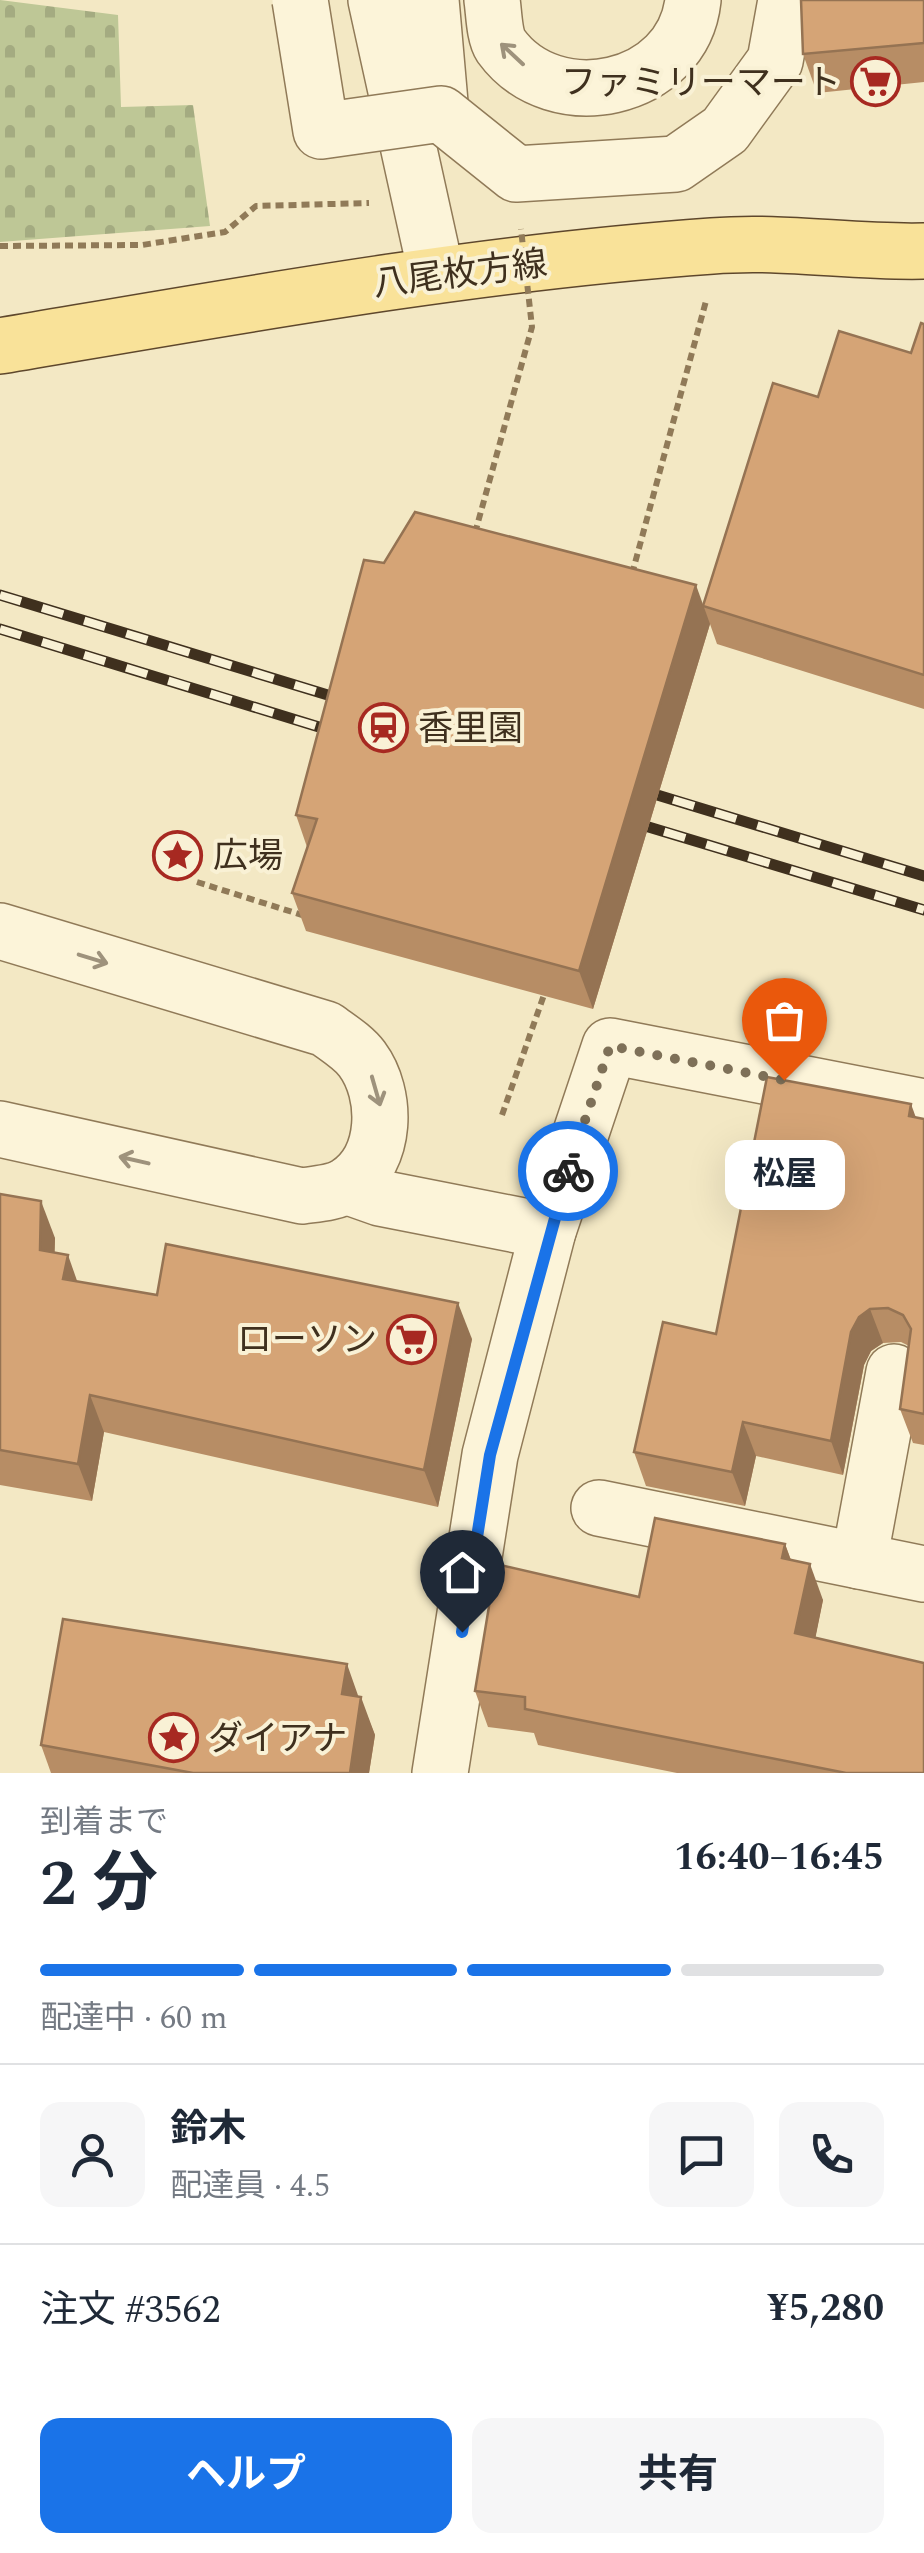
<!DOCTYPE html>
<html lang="ja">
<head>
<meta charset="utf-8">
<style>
  body { margin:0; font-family:Spectral,"Noto Sans JP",serif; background:#f6f6f7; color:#1f2937; height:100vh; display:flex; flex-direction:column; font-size:38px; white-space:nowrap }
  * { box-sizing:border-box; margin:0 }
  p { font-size:32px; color:#747a83 }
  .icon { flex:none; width:55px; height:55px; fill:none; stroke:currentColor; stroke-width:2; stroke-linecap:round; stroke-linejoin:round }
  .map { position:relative; height:1773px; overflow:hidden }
  .drawer { display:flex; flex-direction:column; background:#fff; flex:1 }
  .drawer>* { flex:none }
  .pin { position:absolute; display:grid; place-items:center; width:85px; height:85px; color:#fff; margin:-102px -42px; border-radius:50% 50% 50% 0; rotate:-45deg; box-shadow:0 0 10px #0007 }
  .pin .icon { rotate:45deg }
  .courier { position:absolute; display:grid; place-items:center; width:100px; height:100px; margin:-50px; border:8px solid #1a73e8; border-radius:50%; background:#fff; color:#222; box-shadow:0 2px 12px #0007 }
  .bubble { position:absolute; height:70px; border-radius:20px; background:#fff; box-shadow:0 10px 40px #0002; font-size:32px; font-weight:700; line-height:70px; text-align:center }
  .summary em { font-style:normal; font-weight:700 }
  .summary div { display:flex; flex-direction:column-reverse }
  .summary { display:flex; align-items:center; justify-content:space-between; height:170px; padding:0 40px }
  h1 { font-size:65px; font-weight:700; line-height:75px }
  .bar { display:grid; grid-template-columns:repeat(4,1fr); gap:15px 10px; align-content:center; height:120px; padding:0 40px }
  .bar i { height:12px; border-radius:8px; background:#e0e1e3 }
  .bar .on { background:#1a73e8 }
  .bar p { grid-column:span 4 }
  .line { display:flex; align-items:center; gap:25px; padding:0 40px; border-top:2px solid #e0e1e3 }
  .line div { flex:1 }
  .round { display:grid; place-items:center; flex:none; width:105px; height:105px; border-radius:20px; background:#f6f6f7 }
  .cta { display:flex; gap:20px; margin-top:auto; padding:20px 40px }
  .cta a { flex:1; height:115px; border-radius:20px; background:#1a73e8; color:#fff; font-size:40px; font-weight:700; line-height:115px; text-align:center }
  .cta a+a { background:#f6f6f7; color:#1f2937 }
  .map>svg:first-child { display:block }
</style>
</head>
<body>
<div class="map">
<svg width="924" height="1773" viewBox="0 0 924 1773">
  <defs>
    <pattern id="cemetery-stones" width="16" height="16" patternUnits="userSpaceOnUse" patternTransform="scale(2.5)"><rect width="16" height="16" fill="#bec796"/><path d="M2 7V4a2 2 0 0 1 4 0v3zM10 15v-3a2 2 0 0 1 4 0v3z" fill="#a4ab81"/></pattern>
  </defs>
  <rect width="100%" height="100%" fill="#f3e8c4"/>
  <!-- cemetery -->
  <polygon fill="url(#cemetery-stones)" points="0,0 118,15 121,107 193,105 210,226 0,242"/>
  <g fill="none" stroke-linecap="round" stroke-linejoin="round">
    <defs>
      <g id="minor">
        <polyline points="376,0 436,272"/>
        <polyline points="431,0 441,114"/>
        <path d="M492,0C494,13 494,35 501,46C554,119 683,92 693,0"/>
        <path d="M0,931L326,1029C338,1038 353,1047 362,1059C388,1094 388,1159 347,1185C335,1193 316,1194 302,1196L0,1129"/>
        <polyline points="346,1186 380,1198 548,1231"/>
        <polyline points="599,1508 924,1574"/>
        <polyline points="859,1561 894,1372"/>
        <polyline points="440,1773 490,1455 548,1231 610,1046 924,1107"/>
      </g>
      <path id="major" d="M0,346C237,306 472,263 712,246C783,240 853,253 924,251"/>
    </defs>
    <!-- minor casing -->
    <use href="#minor" stroke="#907a58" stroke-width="58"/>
    <!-- major casing -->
    <use href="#major" stroke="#5e472c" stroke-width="58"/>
    <!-- path -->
    <g stroke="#907a58" stroke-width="6" stroke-dasharray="8 5" stroke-linecap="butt">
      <polyline points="0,246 142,245 225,232 256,206 369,203"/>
      <polyline points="632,574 706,301"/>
      <polyline points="197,882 305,916"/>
      <polyline points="502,1115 545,992"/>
    </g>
    <!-- minor -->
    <use href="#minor" stroke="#fcf4d9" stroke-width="55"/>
    <!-- major -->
    <use href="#major" stroke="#f9e299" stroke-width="55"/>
    <defs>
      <g id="rail">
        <polyline points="0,595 354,703"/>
        <polyline points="0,629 345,735"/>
        <polyline points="631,787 924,876"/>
        <polyline points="622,819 924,910"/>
      </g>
    </defs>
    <!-- rail casing -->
    <use href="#rail" stroke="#3f301e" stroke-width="11"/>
    <!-- rail -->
    <use href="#rail" stroke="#f9f1d5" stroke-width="8" stroke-dasharray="22" stroke-linecap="butt"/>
    <defs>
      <polyline id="minor-bridge" points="300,0 321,131 441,114 516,174 676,164 725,130 775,61 786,0"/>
    </defs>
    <!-- minor-bridge casing -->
    <use href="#minor-bridge" stroke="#907a58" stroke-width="58" stroke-linecap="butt"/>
    <!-- path-bridge -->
    <polyline stroke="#907a58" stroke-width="6" stroke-dasharray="8 5" stroke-linecap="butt" points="475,533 532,327 521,229"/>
    <!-- minor-bridge -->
    <use href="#minor-bridge" stroke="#fcf4d9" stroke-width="55"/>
  </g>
  <!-- wall -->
  <g fill="#b78d65">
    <polygon points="924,0 924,82 817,93 803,54"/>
    <polygon points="924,324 924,709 717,644 710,624 593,1009 306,931 292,893 307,847 296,815 384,563 703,605 818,397 911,353"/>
    <polygon points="916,1118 924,1119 924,1445 913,1443 900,1409 909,1346 901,1342 883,1343 871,1351 864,1365 843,1475 756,1456 745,1506 646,1486 634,1452 716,1334"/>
    <polygon points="0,1194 55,1238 54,1253 77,1281 157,1295 472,1339 438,1507 104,1432 92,1501 0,1485"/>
    <polygon points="785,1544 791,1560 823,1600 815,1638 924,1773 677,1773 538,1745 534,1733 488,1727 475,1691 639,1597"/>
    <polygon points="359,1696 375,1735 369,1773 51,1773 41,1745"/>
  </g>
  <!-- shaded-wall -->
  <g fill="#957353">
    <polygon points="696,585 710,624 593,1009 579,971"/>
    <polygon points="911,1104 923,1137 909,1116"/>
    <polygon points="41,1201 55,1238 54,1287 40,1250"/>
    <polygon points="68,1255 81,1292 63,1279"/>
    <polygon points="458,1303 472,1339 438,1507 424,1470"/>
    <polygon points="870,1309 883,1343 871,1351 864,1365 843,1475 831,1441 851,1332 859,1317"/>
    <polygon points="90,1395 104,1432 92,1501 78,1464"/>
    <polygon points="743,1422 756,1456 745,1506 732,1472"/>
    <polygon points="785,1544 798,1580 782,1558"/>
    <polygon points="810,1564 823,1600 809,1670 795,1633"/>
    <polygon points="347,1664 360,1701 361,1697 375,1735 369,1773 350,1773 342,1694"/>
  </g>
  <!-- building -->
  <g fill="#d5a476" stroke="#957353" stroke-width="2.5">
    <polygon points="801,0 924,0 924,43 803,54"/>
    <polygon points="921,323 924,324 924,675 703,606 773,383 818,397 839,331 911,353"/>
    <polygon points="415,512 696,585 579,971 292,893 317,819 296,815 364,560 384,563"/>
    <polygon points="767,1077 911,1104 909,1116 924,1119 924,1414 900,1409 911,1329 903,1315 888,1308 870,1309 859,1317 851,1332 831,1441 743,1422 732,1472 634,1452 663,1322 716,1334"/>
    <polygon points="0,1194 41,1201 40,1250 68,1255 63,1279 157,1295 166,1244 458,1303 424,1470 90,1395 78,1464 0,1450"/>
    <polygon points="655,1518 785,1544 782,1558 810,1564 795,1633 924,1663 924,1773 846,1773 525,1709 525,1697 475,1691 496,1564 639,1597"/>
    <polygon points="63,1619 347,1664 342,1694 361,1697 350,1773 193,1773 41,1745"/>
  </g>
  <!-- one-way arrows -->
  <defs><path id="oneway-shaft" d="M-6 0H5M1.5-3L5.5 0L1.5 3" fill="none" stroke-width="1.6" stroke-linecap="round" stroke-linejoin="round" transform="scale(2.5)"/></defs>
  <g stroke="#9e927c">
    <use href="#oneway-shaft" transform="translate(512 54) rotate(-137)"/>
    <use href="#oneway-shaft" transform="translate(93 959) rotate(17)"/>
    <use href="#oneway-shaft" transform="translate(376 1091) rotate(74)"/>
    <use href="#oneway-shaft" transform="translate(134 1160) rotate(-167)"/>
  </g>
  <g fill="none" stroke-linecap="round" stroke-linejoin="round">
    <!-- done -->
    <polyline stroke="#7e7058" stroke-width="10" stroke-dasharray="0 18" points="568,1171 610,1046 784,1080"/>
    <!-- route -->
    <polyline stroke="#1a73e8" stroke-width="12" points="462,1632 490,1455 568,1171"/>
  </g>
  <!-- icons -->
  <defs>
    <symbol id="supermarket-ring" viewBox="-11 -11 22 22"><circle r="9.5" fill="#f9f1d5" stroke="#a72921" stroke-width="1.5"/><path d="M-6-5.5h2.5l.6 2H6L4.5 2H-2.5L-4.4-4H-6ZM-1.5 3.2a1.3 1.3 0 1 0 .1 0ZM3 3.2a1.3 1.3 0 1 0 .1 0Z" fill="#a72921"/></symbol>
    <symbol id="station-ring" viewBox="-11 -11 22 22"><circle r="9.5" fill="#f9f1d5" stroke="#a72921" stroke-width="1.5"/><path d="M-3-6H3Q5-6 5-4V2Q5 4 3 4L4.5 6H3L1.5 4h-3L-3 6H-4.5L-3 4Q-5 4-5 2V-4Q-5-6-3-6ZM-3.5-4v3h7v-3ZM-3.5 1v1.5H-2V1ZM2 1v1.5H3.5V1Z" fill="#a72921"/></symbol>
    <symbol id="sight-ring" viewBox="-11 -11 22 22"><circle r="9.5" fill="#f9f1d5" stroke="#a72921" stroke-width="1.5"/><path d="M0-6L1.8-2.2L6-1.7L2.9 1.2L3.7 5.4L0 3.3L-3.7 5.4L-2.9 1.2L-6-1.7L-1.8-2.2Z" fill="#a72921"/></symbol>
  </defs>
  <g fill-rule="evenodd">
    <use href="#supermarket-ring" x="848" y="54" width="55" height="55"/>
    <use href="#station-ring" x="356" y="700" width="55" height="55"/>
    <use href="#sight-ring" x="150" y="828" width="55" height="55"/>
    <use href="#supermarket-ring" x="384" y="1312" width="55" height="55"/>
    <use href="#sight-ring" x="146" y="1710" width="55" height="55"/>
  </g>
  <g text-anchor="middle" stroke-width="8" stroke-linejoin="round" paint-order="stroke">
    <!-- poi labels -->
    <g font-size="35" fill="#3f301e" stroke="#f9f1d5" text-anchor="start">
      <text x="841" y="94" text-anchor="end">ファミリーマート</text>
      <text x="418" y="740">香里園</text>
      <text x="213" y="867">広場</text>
      <text x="377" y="1351" text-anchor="end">ローソン</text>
      <text x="208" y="1750">ダイアナ</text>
    </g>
    <!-- street labels -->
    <g font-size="35" fill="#3f301e" stroke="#f9f1d5">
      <text transform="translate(460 273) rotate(-7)" y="12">八尾枚方線</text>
    </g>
  </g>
</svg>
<div class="pin" style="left:784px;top:1080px;background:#ea580c"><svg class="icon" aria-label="bag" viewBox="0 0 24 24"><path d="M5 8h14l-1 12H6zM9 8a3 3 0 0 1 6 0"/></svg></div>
<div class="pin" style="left:462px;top:1632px;background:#1f2937"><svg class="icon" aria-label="home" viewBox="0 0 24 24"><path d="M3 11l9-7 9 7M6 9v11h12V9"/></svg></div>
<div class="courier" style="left:568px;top:1171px"><svg class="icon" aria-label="bike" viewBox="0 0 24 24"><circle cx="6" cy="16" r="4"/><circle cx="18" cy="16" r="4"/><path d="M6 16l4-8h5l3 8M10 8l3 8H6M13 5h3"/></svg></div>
<div class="bubble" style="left:725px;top:1140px;width:120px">松屋</div>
</div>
<section class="drawer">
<div class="summary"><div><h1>2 分</h1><p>到着まで</p></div><em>16:40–16:45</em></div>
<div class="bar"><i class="on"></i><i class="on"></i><i class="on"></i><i></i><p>配達中 · 60 m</p></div>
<div class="line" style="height:180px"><a class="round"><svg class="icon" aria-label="person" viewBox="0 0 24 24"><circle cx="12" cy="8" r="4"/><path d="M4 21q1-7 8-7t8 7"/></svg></a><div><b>鈴木</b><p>配達員 · 4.5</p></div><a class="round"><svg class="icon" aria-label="chat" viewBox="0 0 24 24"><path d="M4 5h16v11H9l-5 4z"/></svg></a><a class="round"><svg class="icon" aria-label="phone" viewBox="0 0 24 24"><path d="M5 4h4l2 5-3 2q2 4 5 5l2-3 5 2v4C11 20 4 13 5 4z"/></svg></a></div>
<div class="line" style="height:130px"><div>注文 #3562</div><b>¥5,280</b></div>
<div class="cta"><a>ヘルプ</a><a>共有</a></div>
</section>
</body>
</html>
